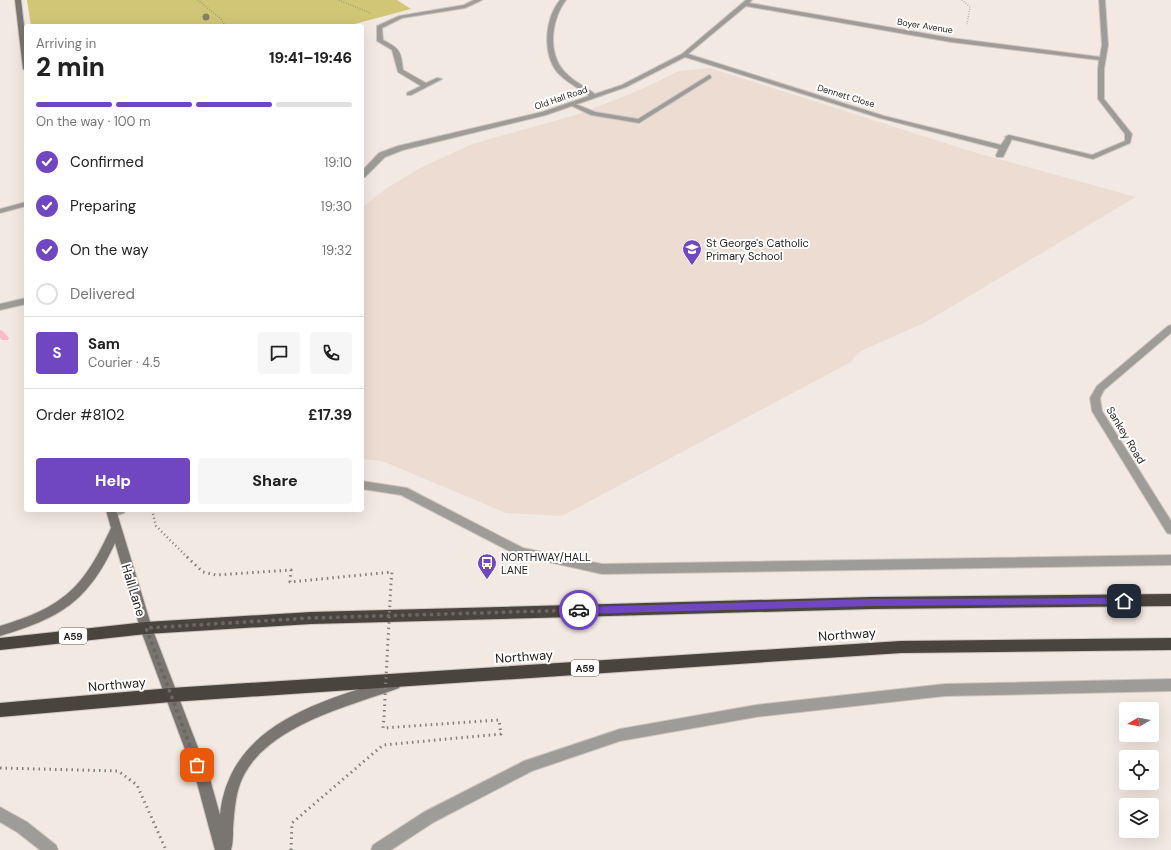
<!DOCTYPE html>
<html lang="en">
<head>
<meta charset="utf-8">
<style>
  body { margin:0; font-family:"DM Sans",sans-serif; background:#f6f6f6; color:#222; height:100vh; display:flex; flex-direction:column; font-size:15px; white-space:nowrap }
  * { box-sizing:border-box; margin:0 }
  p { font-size:13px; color:#767676 }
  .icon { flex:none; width:22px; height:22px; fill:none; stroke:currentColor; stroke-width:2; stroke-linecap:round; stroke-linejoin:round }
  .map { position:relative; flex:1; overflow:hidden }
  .details { position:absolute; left:24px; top:24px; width:340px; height:488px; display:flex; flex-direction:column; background:#fff; border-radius:4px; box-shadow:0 4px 16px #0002 }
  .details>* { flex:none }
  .needle { width:26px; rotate:260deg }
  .fabs { position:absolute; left:1119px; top:702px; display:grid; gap:8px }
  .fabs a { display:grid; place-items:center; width:40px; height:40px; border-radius:4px; background:#fff; box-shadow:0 4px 16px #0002; font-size:20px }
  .pin { position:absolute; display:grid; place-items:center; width:34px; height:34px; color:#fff; margin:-17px; border-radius:8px; box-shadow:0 2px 6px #0006 }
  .courier { position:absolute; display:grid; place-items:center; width:40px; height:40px; margin:-20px; border:3px solid #7047c0; border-radius:50%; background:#fff; color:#222; box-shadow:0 1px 5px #0007 }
  .overview em { font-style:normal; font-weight:800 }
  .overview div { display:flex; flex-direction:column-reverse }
  .overview { display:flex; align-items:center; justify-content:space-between; height:68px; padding:0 12px }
  h1 { font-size:26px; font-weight:800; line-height:30px }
  .bar { display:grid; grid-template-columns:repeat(4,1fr); gap:6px 4px; align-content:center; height:48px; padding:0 12px }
  .bar i { height:5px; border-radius:3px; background:#e0e0e0 }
  .bar .active { background:#7047c0 }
  .bar p { grid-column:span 4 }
  .line { display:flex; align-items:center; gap:10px; padding:0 12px; border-top:1px solid #e0e0e0 }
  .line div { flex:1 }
  .round { display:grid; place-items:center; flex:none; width:42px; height:42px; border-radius:4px; background:#f6f6f6 }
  ol { padding:0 12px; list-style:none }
  li { display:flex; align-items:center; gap:12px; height:44px }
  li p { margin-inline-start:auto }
  li .icon { padding:4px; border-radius:50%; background:#7047c0; color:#fff; stroke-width:4 }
  li:last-child { color:#767676 }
  li i { width:22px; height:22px; border:2px solid #e0e0e0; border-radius:50% }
  .button { display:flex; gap:8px; margin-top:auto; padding:8px 12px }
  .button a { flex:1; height:46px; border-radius:4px; background:#7047c0; color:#fff; font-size:16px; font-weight:800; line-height:46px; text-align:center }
  .button a+a { background:#f6f6f6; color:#222 }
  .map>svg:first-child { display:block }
</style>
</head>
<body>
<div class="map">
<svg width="1171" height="850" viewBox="0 0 1171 850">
  <rect width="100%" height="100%" fill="#f3e9e3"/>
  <!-- built -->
  <polygon fill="#eddcd1" points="710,68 970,151 1136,197 924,323 865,349 858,353 851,362 562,516 506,513 382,461 362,459 362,208 384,190 420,168 472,144 579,114 642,89 679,71"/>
  <!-- green -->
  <polygon fill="#d0c675" points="27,0 397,0 411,9 347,26 31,26"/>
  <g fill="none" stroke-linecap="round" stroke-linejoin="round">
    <!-- stream -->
    <polygon fill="#f9bbc6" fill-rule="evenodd" points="0,330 3,331 9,338 8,340 2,340 0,338"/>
    <defs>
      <g id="lane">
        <polygon points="1101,67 1104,69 1104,99 1132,134 1130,143 1093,159 1007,138 1005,137 1009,135 1092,155 1125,141 1125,134 1098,99 1098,69"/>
        <polygon points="709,75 711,76 711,78 639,123 591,115 570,105 573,103 595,112 638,119"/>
        <polygon points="26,202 26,206 0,213 0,209"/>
        <polygon points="0,807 27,822 56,845 58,850 40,850 17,832 0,822"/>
      </g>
      <g id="street">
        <path d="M474,0H482L465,8L402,18L382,28L383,40C400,49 401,51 403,70L426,83L437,78L442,79L411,95H407V93L421,86L398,72L392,50L377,41V26L399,16L464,5Z"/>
        <path d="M560,0H566C552,18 547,51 563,70C571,80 584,86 595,94L622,85L682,54L746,0H752L749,3L951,38L1100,57L1102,45L1099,0H1105L1108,45L1104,69L1101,71L1098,69L1099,60L951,42L746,6L688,54L884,116L1001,145L1007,136H1011L1013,137L1003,157H997L996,155L999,149L880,118L685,57L626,87L546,115L403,150L385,157L365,177H362V171L379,153L398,146L542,112L589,96C579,88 566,82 557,72C542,53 545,18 560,0Z"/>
        <polygon points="26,298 26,304 0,310 0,304"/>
        <polygon points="1171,325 1171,333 1104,390 1100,398 1102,411 1171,521 1171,534 1167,533 1092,411 1090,398 1097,386 1168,326"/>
        <polygon points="362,481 407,488 523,548 602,564 1171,555 1171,565 602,574 517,555 401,495 362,489"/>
        <polygon points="108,510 125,510 124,513 112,517 108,516 107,513"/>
        <polygon points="1171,679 1171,691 945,696 756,717 620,741 532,771 434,822 391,850 371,850 373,845 424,812 524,761 620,729 756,705 945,684"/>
      </g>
      <g id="secondary">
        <polygon points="15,0 21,0 26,43 26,71 23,69"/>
        <path d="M106,510H116L152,628L210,779L220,815C229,724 321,701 395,678L399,680L401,684L399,688C348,707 258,727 239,787C235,800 234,815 233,829C233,836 233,843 231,850H215L196,779L140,628L115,543C88,602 60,618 0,636V626C64,607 84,587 111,528Z"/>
      </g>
      <g id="highway">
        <polygon points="1171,594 1171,606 871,609 311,624 146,634 0,650 0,638 146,622 311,612 871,597"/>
        <polygon points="1171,638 1171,650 901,653 171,702 0,717 0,703 171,688 901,641"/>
      </g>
    </defs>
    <!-- lane casing -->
    <use href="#lane" stroke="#cdc5bf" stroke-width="2"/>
    <!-- street casing -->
    <use href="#street" stroke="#cdc5bf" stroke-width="2"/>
    <!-- secondary casing -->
    <use href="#secondary" stroke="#cdc5bf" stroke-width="2"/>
    <!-- highway casing -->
    <use href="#highway" stroke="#cdc5bf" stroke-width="2"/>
    <!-- path-far2 -->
    <g stroke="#847e7a" stroke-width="1.5" stroke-dasharray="0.5 2" stroke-linecap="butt">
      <polyline points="198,0 221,19 225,26"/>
      <polyline points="339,0 370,13"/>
      <polyline points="962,0 970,7 967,24"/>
    </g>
    <!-- path-far1 -->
    <polyline stroke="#847e7a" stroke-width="2.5" stroke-dasharray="1 3" stroke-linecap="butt" points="152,510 156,526 188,558"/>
    <!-- path -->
    <g stroke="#847e7a" stroke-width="3" stroke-dasharray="1.5 4" stroke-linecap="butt">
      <polyline points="187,557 203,572 216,575 291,570 290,582 392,572 391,583"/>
      <polyline points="0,768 118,771 137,785 166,850"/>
      <polyline points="291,850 292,823 383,745 501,734 499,720 383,728 384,717"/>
    </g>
    <!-- lane -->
    <use href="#lane" fill="#9e9c98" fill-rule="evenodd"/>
    <!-- street -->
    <use href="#street" fill="#9e9c98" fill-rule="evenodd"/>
    <!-- secondary -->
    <use href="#secondary" fill="#797570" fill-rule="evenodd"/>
    <!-- highway -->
    <use href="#highway" fill="#49443d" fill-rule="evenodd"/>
    <!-- path-bridge -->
    <polyline stroke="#847e7a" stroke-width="3" stroke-dasharray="1.5 4" stroke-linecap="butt" points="384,717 391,583"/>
  </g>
  <!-- trees -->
  <circle fill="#898267" cx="206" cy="17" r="3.5"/>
  <!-- route -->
  <polygon fill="#7047c0" points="1124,598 1128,601 1124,604 871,606 579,614 575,610 579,607 871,599"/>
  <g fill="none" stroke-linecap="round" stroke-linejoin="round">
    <!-- done -->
    <polyline stroke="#6b6662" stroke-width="4" stroke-dasharray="0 7.2" points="197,765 146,628 311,618 579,610"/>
  </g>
  <!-- icons -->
  <defs>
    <symbol id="school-pin" viewBox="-11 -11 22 30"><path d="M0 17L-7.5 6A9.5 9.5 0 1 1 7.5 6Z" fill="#7047c0" stroke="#fff"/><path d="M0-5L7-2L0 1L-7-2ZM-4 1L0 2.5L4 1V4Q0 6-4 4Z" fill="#fff"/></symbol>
    <symbol id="bus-pin" viewBox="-11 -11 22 30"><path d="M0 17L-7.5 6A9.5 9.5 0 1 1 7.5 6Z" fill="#7047c0" stroke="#fff"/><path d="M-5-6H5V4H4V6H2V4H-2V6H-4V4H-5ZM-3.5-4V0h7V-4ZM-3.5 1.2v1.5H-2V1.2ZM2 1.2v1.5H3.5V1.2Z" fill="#fff"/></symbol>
  </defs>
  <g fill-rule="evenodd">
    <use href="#school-pin" x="681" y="238" width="22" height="30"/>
    <use href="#bus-pin" x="476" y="552" width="22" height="30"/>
  </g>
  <g text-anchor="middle" stroke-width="4" stroke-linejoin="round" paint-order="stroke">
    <!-- far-street labels -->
    <g font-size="9" fill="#221f1d" stroke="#fff">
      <text transform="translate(925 26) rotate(9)" y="3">Boyer Avenue</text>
      <text transform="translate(846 96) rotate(17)" y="3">Dennett Close</text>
      <text transform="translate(561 98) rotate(-19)" y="3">Old Hall Road</text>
    </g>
    <!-- shield labels -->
    <g fill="#fff" stroke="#646261" stroke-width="1">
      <rect x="59" y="628" width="28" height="16" rx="3"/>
      <rect x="571" y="660" width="28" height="16" rx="3"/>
    </g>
    <g font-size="10" font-weight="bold" fill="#221f1d">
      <text x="73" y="640">A59</text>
      <text x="585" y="672">A59</text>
    </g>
    <!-- poi labels -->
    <g font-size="11" fill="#221f1d" stroke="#fff" text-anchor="start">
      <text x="706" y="247">St George's Catholic<tspan x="706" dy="13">Primary School</tspan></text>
      <text x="501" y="561">NORTHWAY/HALL<tspan x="501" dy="13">LANE</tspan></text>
    </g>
    <!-- street labels -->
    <g font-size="11" fill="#221f1d" stroke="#fff">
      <text transform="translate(1126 435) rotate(59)" y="4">Sankey Road</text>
    </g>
    <!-- near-street labels -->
    <g font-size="13" fill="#221f1d" stroke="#fff">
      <text transform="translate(134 590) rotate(73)" y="5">Hall Lane</text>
      <text transform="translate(847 634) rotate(-4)" y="5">Northway</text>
      <text transform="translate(524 656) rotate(-4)" y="5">Northway</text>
      <text transform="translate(117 684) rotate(-5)" y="5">Northway</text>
    </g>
  </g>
</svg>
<div class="fabs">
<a><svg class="needle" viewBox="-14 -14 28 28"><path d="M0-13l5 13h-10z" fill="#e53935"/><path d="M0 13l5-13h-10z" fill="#767676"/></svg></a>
<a><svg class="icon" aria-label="locate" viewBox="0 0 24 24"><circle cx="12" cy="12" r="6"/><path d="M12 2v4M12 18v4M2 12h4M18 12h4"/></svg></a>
<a><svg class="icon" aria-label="layers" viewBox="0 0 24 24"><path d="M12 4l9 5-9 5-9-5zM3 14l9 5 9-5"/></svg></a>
</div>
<div class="pin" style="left:197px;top:765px;background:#ea580c"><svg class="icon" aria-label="bag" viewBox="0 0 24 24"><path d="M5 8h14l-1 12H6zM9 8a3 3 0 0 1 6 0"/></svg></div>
<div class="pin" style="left:1124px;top:601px;background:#1f2937"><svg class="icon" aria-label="home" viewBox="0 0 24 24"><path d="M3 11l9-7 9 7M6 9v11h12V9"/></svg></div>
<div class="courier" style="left:579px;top:610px"><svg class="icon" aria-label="car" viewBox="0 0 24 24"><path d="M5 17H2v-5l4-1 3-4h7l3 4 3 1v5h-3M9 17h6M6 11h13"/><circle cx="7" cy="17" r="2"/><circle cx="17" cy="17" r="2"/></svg></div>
<section class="details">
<div class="overview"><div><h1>2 min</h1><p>Arriving in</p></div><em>19:41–19:46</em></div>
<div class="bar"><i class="active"></i><i class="active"></i><i class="active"></i><i></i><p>On the way · 100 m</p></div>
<ol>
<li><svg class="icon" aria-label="check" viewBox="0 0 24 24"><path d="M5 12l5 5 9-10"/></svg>Confirmed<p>19:10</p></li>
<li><svg class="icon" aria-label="check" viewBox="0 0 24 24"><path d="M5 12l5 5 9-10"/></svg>Preparing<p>19:30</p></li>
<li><svg class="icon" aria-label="check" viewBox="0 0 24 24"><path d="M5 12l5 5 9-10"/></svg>On the way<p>19:32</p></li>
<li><i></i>Delivered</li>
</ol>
<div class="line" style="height:72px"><b class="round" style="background:#7047c0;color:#fff">S</b><div><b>Sam</b><p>Courier · 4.5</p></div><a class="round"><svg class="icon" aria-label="chat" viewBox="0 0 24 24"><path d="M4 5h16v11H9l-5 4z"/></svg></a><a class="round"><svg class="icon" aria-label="phone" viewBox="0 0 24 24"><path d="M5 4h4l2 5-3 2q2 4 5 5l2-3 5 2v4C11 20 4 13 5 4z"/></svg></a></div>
<div class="line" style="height:52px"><div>Order #8102</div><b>£17.39</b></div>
<div class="button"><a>Help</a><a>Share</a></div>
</section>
</div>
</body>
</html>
